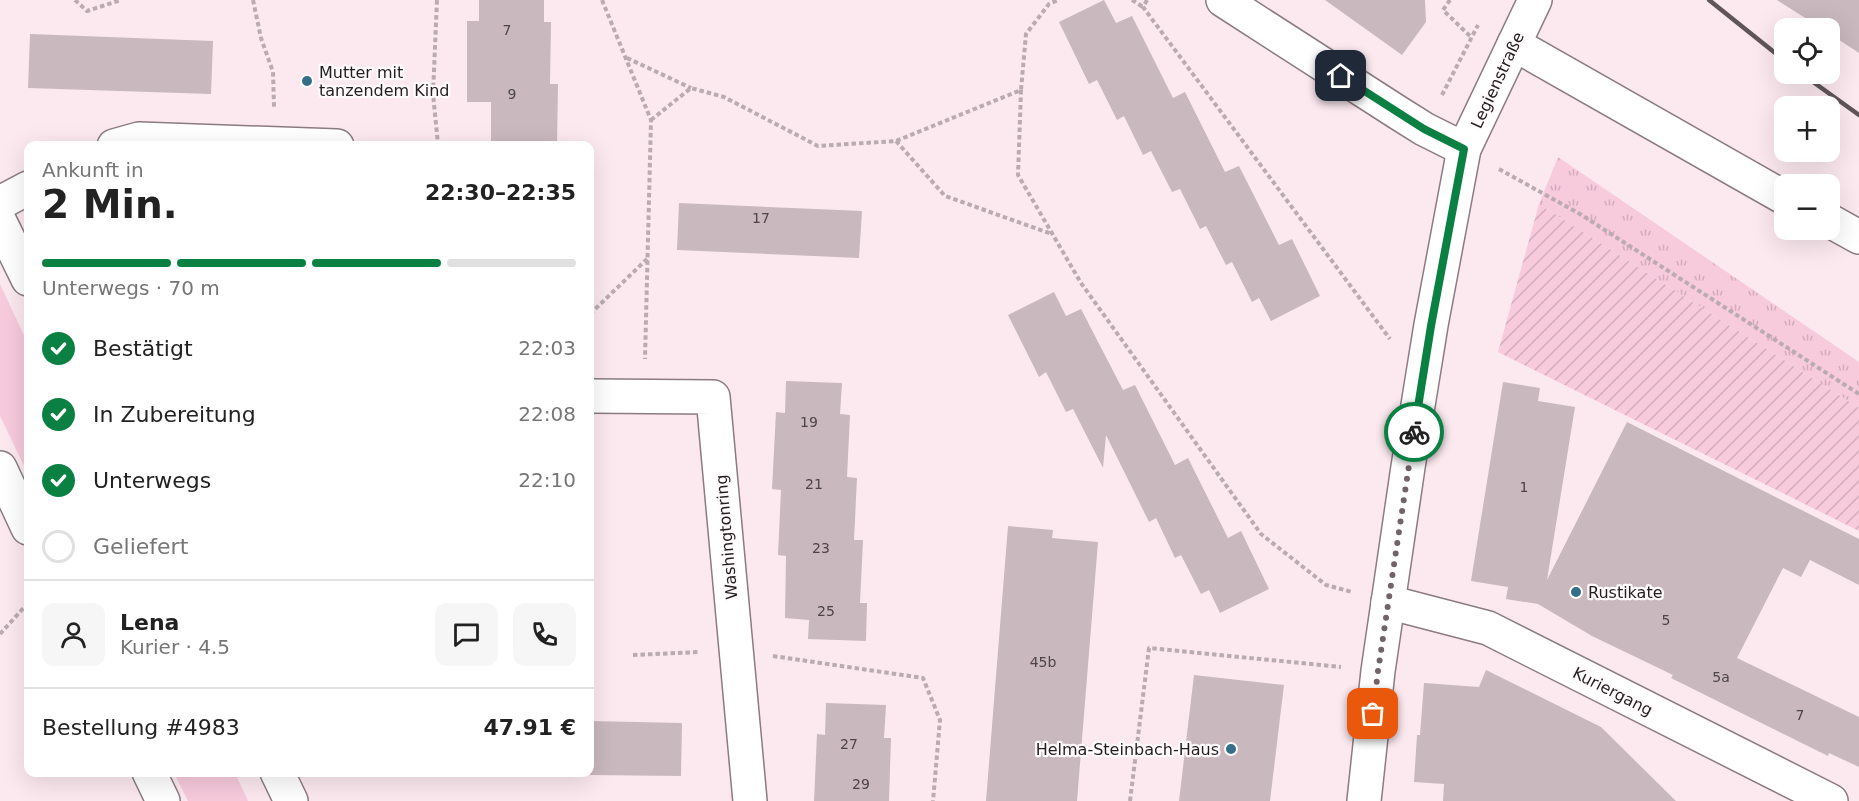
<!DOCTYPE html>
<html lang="de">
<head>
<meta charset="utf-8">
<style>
  body { margin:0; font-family:"DejaVu Sans",sans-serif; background:#f6f6f6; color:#222; height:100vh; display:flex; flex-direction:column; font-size:22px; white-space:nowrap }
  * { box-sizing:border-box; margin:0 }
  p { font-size:20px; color:#767676 }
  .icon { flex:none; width:33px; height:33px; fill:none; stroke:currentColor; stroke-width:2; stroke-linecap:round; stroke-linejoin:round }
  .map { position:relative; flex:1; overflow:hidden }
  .drawer { position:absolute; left:24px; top:141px; width:570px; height:636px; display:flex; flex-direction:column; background:#fff; border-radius:12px; box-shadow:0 6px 24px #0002 }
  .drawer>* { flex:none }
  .fabs { position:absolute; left:1774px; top:18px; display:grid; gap:12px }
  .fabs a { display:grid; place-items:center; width:66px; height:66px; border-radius:12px; background:#fff; box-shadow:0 6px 24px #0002; font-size:30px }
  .pin { position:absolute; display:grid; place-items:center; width:51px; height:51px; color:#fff; margin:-26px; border-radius:12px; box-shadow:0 3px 9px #0006 }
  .courier { position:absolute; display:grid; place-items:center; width:60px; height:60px; margin:-30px; border:4px solid #0b8043; border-radius:50%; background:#fff; color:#222; box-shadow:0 2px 8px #0007 }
  .summary em { font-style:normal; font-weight:800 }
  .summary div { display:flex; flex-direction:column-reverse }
  .summary { display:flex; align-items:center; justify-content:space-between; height:102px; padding:0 18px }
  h1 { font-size:39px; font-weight:800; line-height:45px }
  .bar { display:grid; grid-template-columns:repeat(4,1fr); gap:9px 6px; align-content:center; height:72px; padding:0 18px }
  .bar i { height:8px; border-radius:4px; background:#e0e0e0 }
  .bar .active { background:#0b8043 }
  .bar p { grid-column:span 4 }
  .line { display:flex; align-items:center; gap:15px; padding:0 18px; border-top:2px solid #e0e0e0 }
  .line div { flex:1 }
  .round { display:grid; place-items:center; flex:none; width:63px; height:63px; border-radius:12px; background:#f6f6f6 }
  ol { padding:0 18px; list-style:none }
  li { display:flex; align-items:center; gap:18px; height:66px }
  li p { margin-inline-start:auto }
  li .icon { padding:6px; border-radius:50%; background:#0b8043; color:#fff; stroke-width:4 }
  li:last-child { color:#767676 }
  li i { width:33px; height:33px; border:3px solid #e0e0e0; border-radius:50% }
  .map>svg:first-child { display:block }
</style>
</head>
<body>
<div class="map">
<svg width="1859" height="801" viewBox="0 0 1859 801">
  <defs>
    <pattern id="park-tufts" width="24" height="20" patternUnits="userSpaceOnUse" patternTransform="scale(1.5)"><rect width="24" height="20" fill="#f7cadc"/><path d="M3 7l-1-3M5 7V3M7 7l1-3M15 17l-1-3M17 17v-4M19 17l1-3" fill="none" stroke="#d4adbc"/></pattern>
    <pattern id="garden-furrows" width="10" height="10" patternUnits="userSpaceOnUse" patternTransform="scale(1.5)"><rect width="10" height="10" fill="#f7cadc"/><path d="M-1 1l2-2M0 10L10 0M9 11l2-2" fill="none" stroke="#d4adbc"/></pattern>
  </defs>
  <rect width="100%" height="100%" fill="#fce9f0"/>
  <!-- grass -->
  <g fill="#f7cadc">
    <polygon points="0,284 28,344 28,474 0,416"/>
    <polygon points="174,773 235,773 248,801 188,801"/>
  </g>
  <!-- park -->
  <polygon fill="url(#park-tufts)" points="1558,157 1859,362 1859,408 1539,204"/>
  <!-- garden -->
  <polygon fill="url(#garden-furrows)" points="1539,204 1859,408 1859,531 1498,352"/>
  <!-- building -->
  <g fill="#c9b8be">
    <polygon points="479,0 544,0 544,22 551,22 550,84 558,84 557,146 491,146 491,102 467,102 467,21 479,21"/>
    <polygon points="1104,0 1116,23 1132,16 1173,98 1185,92 1225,172 1239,166 1279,245 1292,239 1320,296 1271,321 1259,298 1252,302 1232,262 1226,265 1206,226 1200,229 1180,189 1172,192 1151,151 1143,155 1124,116 1117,120 1097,80 1089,84 1059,22"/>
    <polygon points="1325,0 1425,0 1426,22 1402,55"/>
    <polygon points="1777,0 1859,0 1859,53 1830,34 1830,28 1821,28"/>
    <polygon points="30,34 213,41 211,94 28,88"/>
    <polygon points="679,203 862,211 859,258 677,250"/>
    <polygon points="1054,292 1066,316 1081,309 1123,390 1135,385 1175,465 1188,458 1228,538 1241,531 1269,589 1220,613 1209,590 1201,594 1181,555 1175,558 1156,518 1149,522 1106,435 1103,468 1073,409 1066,412 1046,372 1039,377 1008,315"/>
    <polygon points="786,381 842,383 840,414 850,415 847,477 857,478 854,540 863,540 860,603 867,603 866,641 808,639 809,620 785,618 786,556 778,555 781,490 772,489 776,412 785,413"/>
    <polygon points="1503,382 1540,388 1538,401 1575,407 1547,580 1627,422 1859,539 1859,585 1810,560 1801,577 1783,568 1737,658 1859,717 1859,767 1829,753 1828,756 1671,678 1673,675 1592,636 1538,604 1506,599 1508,587 1471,581"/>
    <polygon points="1008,526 1053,530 1052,538 1098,542 1077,801 986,801"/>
    <polygon points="1486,670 1601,727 1676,801 1443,801 1444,784 1414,782 1417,735 1420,735 1424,683 1479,687"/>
    <polygon points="1194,675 1284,685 1270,801 1179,801"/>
    <polygon points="826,703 886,705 884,738 891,738 889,801 814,801 817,734 825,735"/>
    <polygon points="590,721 682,723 681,776 590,775"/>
  </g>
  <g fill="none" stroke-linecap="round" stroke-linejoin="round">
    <defs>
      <g id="minor">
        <polyline points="1223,0 1397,112 1424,129 1464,149"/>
        <polyline points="1514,44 1785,198"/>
        <polyline points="114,146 139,139 337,146"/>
        <polyline points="0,203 28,188"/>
        <polyline points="1830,221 1859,237"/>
        <polyline points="0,222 28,279"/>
        <polyline points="590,396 713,397 750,801"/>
        <polyline points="0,468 28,528"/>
        <polyline points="1388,602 1488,628 1831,801"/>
        <polyline points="149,772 163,801"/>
        <polyline points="277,772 291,801"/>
        <polyline points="1364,801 1378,671 1408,467 1431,325 1464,149 1535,0"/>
      </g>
    </defs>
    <!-- minor casing -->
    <use href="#minor" stroke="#8b7b82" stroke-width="36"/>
    <!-- path -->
    <g stroke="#baabb1" stroke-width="4" stroke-dasharray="4.5 3" stroke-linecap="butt">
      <polyline points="75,0 87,11 121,0"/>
      <polyline points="253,0 261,38 273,72 274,107"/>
      <polyline points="602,0 651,120 645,359"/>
      <polyline points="1132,0 1143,7"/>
      <polyline points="1147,0 1143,7 1390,339"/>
      <polyline points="1450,0 1443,10 1472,38"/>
      <polyline points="627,58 691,88"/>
      <polyline points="1021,90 1018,175 1081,283 1261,534 1326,585 1352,592"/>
      <polyline points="1442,95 1478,25"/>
      <polyline points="651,120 691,88 724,97 818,146 896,141 1021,90 1026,34 1049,4 1058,0"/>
      <polyline points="896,141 945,196 1052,234"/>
      <polyline points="436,146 438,144 433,94 437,0"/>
      <polyline points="1499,169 1580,214 1859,394"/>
      <polyline points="590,314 647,259"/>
      <polyline points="0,634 28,603"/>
      <polyline points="633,655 700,652"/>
      <polyline points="773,656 923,678 940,720 933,801"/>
      <polyline points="1130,801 1149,648 1341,667"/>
    </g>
    <!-- minor -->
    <use href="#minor" stroke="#fff" stroke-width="33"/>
    <!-- rail -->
    <g stroke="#60565a" stroke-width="4.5">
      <polyline points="1709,0 1785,61"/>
      <polyline points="1802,74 1859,115"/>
    </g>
  </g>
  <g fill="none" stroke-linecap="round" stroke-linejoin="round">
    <!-- done -->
    <polyline stroke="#706469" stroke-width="6" stroke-dasharray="0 10.8" points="1373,714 1378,671 1414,432"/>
    <!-- route -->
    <polyline stroke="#0b8043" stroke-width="8" points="1341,76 1424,129 1464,149 1431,326 1414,432"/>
  </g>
  <!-- markers -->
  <g fill="#356e88" stroke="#fffbfc" stroke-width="2">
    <circle cx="307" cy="81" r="6"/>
    <circle cx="1576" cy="592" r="6"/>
    <circle cx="1231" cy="749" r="6"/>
  </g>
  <g text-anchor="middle" stroke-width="4.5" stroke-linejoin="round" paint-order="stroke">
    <!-- number labels -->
    <g font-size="14" fill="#4d4448">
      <text x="507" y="35">7</text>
      <text x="512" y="99">9</text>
      <text x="761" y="223">17</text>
      <text x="809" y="427">19</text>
      <text x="814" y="489">21</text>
      <text x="1524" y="492">1</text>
      <text x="821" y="553">23</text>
      <text x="826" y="616">25</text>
      <text x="1666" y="625">5</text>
      <text x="1043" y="667">45b</text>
      <text x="1721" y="682">5a</text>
      <text x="1800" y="720">7</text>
      <text x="849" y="749">27</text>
      <text x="861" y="789">29</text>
    </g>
    <!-- poi labels -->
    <g font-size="16" fill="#241d20" stroke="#fffbfc" text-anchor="start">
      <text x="319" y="78">Mutter mit<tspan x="319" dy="18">tanzendem Kind</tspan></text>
      <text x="1588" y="598">Rustikate</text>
      <text x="1219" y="755" text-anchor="end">Helma-Steinbach-Haus</text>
    </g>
    <!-- street labels -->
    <g font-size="16" fill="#241d20" stroke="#fffbfc">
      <text transform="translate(1497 80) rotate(-65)" y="6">Legienstraße</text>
      <text transform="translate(726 537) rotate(-95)" y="6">Washingtonring</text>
      <text transform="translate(1613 691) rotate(27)" y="6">Kuriergang</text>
    </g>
  </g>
</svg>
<div class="fabs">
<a><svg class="icon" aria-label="locate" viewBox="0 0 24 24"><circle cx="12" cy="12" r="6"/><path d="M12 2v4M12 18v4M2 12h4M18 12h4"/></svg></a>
<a>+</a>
<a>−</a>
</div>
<div class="pin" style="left:1373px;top:714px;background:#ea580c"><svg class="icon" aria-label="bag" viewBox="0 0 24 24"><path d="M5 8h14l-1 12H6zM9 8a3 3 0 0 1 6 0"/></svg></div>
<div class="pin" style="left:1341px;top:76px;background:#1f2937"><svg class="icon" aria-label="home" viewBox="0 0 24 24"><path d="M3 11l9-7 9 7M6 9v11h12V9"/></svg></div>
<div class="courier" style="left:1414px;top:432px"><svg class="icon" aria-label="bike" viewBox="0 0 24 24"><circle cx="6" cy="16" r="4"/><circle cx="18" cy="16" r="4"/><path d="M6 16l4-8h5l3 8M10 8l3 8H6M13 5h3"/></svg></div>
<section class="drawer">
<div class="summary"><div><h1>2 Min.</h1><p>Ankunft in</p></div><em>22:30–22:35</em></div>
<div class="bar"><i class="active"></i><i class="active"></i><i class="active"></i><i></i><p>Unterwegs · 70 m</p></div>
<ol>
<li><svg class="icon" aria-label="check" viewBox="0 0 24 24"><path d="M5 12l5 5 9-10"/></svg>Bestätigt<p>22:03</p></li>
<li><svg class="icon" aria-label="check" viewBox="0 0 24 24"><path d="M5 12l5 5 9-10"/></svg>In Zubereitung<p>22:08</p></li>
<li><svg class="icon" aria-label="check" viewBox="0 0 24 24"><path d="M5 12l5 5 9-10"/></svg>Unterwegs<p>22:10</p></li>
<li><i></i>Geliefert</li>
</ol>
<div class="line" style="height:108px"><a class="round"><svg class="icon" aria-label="person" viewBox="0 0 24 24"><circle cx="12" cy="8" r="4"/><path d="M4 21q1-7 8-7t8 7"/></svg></a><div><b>Lena</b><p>Kurier · 4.5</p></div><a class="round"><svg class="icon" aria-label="chat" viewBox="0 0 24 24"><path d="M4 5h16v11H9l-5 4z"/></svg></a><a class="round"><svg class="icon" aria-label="phone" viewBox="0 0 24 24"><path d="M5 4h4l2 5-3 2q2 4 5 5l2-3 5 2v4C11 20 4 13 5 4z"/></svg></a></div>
<div class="line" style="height:78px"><div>Bestellung #4983</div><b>47.91 €</b></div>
</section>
</div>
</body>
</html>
